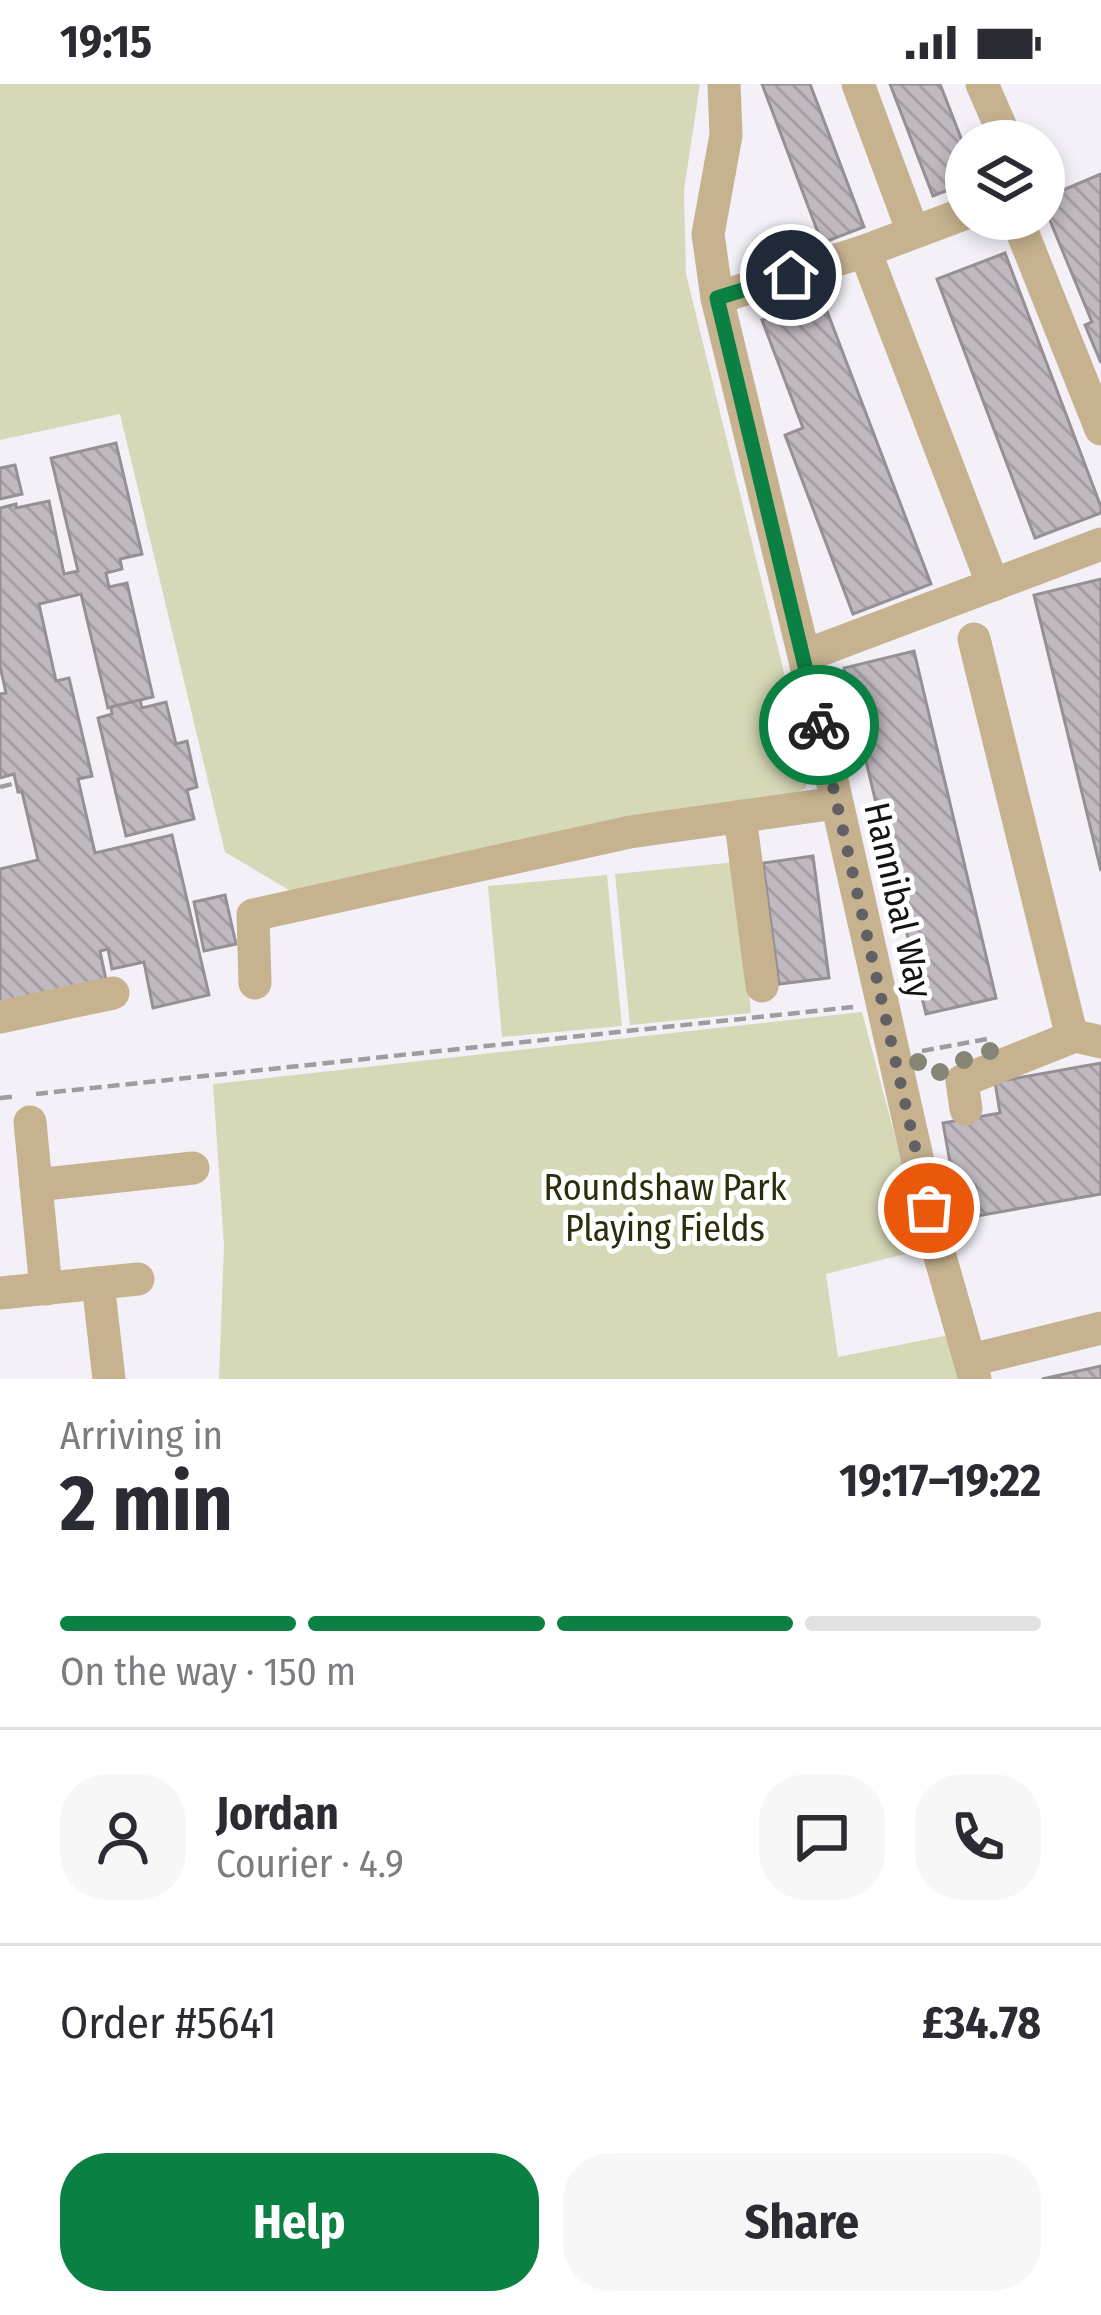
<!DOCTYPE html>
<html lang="en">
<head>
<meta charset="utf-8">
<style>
  body { margin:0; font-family:"Fira Sans Condensed",sans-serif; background:#f7f7f7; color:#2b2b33; height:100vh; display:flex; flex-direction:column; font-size:45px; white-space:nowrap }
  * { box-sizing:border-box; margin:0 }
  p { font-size:39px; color:#7c7c81 }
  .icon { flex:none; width:66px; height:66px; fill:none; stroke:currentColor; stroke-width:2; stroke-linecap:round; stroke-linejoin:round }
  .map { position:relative; height:1295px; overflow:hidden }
  .panel { display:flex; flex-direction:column; background:#fff; flex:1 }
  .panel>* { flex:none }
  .buttons { position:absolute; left:945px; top:36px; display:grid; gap:24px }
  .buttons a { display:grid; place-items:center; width:120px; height:120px; border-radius:50%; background:#fff; box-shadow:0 6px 18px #0003; font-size:60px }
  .pin { position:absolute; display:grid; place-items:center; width:102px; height:102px; color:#fff; margin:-51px; border:6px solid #fff; border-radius:50%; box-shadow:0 3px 12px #0007 }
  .courier { position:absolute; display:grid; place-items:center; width:120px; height:120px; margin:-60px; border:9px solid #0b8043; border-radius:50%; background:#fff; color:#222; box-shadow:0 3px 15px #0007 }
  .head em { font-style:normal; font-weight:700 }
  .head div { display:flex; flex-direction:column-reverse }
  .head { display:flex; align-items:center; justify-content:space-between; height:204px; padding:0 60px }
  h1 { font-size:78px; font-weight:700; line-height:90px }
  .bar { display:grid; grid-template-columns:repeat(4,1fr); gap:18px 12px; align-content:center; height:144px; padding:0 60px }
  .bar i { height:15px; border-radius:9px; background:#e1e1e2 }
  .bar .current { background:#0b8043 }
  .bar p { grid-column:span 4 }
  .line { display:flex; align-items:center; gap:30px; padding:0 60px; border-top:3px solid #e1e1e2 }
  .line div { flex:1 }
  .round { display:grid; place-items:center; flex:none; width:126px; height:126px; border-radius:48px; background:#f7f7f7 }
  .primary-button { display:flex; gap:24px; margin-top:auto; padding:24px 60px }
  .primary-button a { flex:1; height:138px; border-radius:48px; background:#0b8043; color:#fff; font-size:48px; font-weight:700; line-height:138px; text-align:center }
  .primary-button a+a { background:#f7f7f7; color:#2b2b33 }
  .status { display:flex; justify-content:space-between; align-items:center; height:84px; padding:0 60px; background:#fff; direction:ltr }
  .status svg { height:33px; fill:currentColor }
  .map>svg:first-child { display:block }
</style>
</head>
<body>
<div class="status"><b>19:15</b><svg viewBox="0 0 49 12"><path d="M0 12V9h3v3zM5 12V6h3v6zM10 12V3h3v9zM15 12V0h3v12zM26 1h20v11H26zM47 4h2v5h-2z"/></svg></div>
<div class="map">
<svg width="1101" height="1295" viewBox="0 0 1101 1295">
  <defs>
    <pattern id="building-back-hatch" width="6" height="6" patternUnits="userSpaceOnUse" patternTransform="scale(3)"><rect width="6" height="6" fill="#c0b9c0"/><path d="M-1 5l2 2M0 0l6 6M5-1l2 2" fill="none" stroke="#a49ea4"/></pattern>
  </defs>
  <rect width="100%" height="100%" fill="#f3f0f8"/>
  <!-- green -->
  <g fill="#d6d9b7">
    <polygon points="0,0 700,0 684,106 686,190 808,686 806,704 786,716 294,809 225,768 120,330 0,356"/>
    <polygon points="736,778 751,929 630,941 615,790"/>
    <polygon points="607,791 622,942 502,953 488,802"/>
    <polygon points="862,928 925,1165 826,1190 838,1273 949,1251 962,1295 219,1295 224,1161 213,1000"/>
  </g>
  <!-- building -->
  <g fill="url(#building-back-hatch)" stroke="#969096" stroke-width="3">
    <polygon points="762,0 810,0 864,143 822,159"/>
    <polygon points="890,0 940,0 966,67 966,99 933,112"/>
    <polygon points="1101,90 1101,279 1085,241 1092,238 1044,122 1044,114"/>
    <polygon points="1005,169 1101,423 1101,429 1035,454 937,195"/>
    <polygon points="822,214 931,500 853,530 785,351 803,344 762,236"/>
    <polygon points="116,359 142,470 120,475 122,485 106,489 109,503 127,499 153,613 108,624 81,510 39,520 56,597 69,594 92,692 78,695 95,769 172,751 209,911 153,924 144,878 112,885 108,865 100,867 106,896 0,920 0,785 38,776 22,708 18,708 14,690 0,694 0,610 6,609 0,582 0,424 16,420 16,424 49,417 64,490 78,487 51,374"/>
    <polygon points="15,381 22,410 0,415 0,384"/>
    <polygon points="1101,495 1101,787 1034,511"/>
    <polygon points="914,567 996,914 926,930 844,584"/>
    <polygon points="140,616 142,624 166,618 176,660 187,657 197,703 187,706 194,735 126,752 98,634 112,630 111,623"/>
    <polygon points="813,772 829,894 779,900 763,779"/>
    <polygon points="225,811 236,860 204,867 194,818"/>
    <polygon points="1101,979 1101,1110 960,1135 943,1039 1000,1029 995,998"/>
    <polygon points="1101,1282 1101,1295 1042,1295"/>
  </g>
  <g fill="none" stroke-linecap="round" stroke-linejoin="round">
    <!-- path -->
    <g stroke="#9e9ca1" stroke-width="4.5" stroke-dasharray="12 6" stroke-linecap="butt">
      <polyline points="0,703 12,700"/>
      <polyline points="922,967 987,955"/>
      <polyline points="36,1010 853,923"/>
      <polyline points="0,1014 18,1012"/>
    </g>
    <!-- minor -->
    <g stroke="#c6b28f" stroke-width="33">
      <polyline points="724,0 726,51 708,150 717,214 804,572 937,1162 975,1295"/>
      <polyline points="858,0 913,148"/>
      <polyline points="982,0 1007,57"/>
      <polyline points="1017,135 1101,345"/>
      <polyline points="865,167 993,501"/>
      <polyline points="717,214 865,167 966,129"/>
      <polyline points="974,555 1070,945 1075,952"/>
      <polyline points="804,572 1101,460"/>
      <polyline points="740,732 762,902"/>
      <polyline points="255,899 253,831 630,748 836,719"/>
      <polyline points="0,933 113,909"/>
      <polyline points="966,1025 962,997 1075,952 1101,958"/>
      <polyline points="30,1038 36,1101 193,1084"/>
      <polyline points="36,1101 46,1205"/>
      <polyline points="98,1199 109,1295"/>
      <polyline points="0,1209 138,1195"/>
      <polyline points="971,1276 1101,1244"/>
    </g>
  </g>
  <!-- trees -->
  <g fill="#868576">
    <circle cx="990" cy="967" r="9"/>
    <circle cx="964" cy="976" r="9"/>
    <circle cx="918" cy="978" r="9"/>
    <circle cx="940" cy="988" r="9"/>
  </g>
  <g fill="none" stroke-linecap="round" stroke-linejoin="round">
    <!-- done -->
    <polyline stroke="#616064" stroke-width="12" stroke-dasharray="0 21.6" points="819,641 929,1124"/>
    <!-- route -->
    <polyline stroke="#0b8043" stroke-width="15" points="791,191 717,214 819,641"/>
  </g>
  <g text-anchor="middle" stroke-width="10" stroke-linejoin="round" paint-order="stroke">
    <!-- street labels -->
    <g font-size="36" fill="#131214" stroke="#fff">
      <text transform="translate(899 816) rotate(77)" y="13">Hannibal Way</text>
    </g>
    <!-- park labels -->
    <g font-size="36" fill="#2c2e0b" stroke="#fff">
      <text x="665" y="1116">Roundshaw Park<tspan x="665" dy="41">Playing Fields</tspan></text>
    </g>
  </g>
</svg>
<div class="buttons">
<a><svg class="icon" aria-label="layers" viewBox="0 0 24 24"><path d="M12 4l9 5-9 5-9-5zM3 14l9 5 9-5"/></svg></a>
</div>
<div class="pin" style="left:929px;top:1124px;background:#ea580c"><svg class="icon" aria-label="bag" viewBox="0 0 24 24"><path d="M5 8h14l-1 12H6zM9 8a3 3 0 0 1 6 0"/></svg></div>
<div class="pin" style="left:791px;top:191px;background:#1f2937"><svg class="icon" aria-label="home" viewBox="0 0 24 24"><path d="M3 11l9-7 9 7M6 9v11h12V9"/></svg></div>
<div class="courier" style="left:819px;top:641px"><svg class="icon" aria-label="bike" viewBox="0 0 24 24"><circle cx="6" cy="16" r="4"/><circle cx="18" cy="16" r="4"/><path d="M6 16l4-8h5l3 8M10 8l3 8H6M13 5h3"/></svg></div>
</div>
<section class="panel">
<div class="head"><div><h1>2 min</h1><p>Arriving in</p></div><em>19:17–19:22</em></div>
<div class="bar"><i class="current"></i><i class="current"></i><i class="current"></i><i></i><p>On the way · 150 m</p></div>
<div class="line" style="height:216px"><a class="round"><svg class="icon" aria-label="person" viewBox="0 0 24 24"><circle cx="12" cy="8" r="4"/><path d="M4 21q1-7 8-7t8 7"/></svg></a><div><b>Jordan</b><p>Courier · 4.9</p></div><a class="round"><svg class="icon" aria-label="chat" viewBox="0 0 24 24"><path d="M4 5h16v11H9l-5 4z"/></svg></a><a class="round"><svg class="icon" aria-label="phone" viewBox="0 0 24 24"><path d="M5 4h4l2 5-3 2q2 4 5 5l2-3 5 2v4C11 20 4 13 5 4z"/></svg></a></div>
<div class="line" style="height:156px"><div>Order #5641</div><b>£34.78</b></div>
<div class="primary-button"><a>Help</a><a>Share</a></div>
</section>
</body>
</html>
